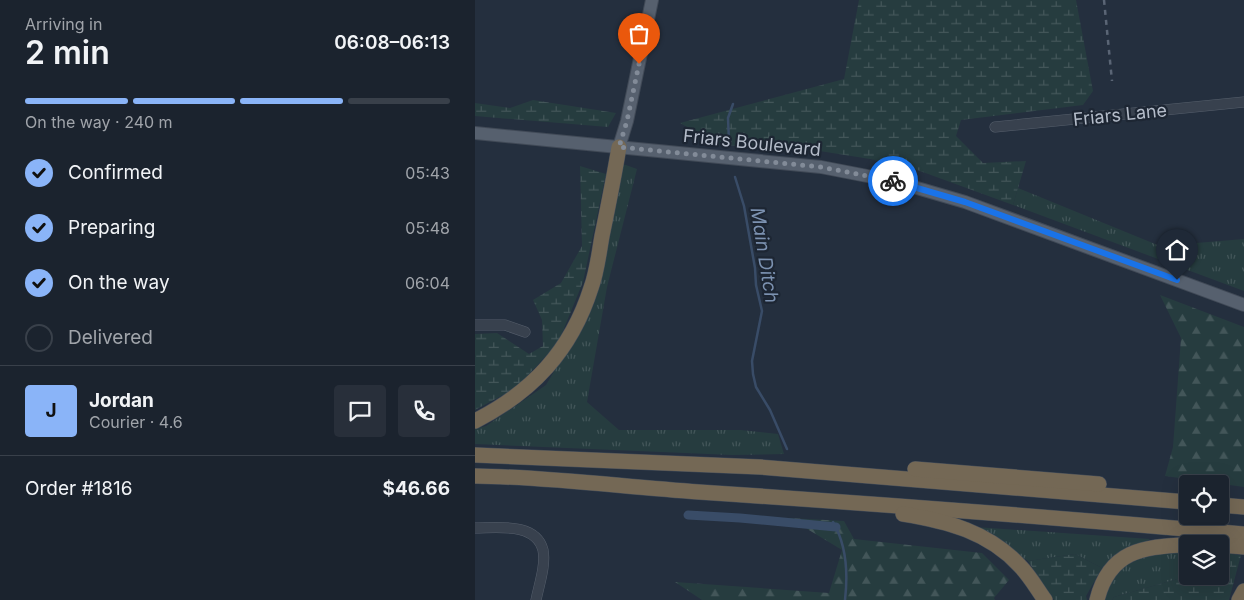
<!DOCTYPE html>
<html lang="en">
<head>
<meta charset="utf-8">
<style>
  body { margin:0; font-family:Inter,sans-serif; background:#282f3a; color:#f1f3f6; height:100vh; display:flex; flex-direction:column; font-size:19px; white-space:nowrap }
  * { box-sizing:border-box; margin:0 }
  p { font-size:16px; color:#a0a4aa }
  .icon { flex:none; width:28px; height:28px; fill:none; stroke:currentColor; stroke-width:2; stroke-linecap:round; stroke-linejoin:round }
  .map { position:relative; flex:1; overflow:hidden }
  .drawer { display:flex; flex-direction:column; background:#1b232e; width:475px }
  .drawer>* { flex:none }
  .buttons { position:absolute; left:704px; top:475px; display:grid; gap:10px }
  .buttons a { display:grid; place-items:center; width:50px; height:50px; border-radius:5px; background:#1b232e; box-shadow:0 5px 20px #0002,0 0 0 1px #39404a; font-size:25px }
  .pin { position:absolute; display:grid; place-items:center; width:42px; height:42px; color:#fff; margin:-51px -21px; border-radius:50% 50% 50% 0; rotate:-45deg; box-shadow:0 0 5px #0007 }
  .pin .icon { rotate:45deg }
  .courier { position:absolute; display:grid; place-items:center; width:50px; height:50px; margin:-25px; border:4px solid #1a73e8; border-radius:50%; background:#fff; color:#222; box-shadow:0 1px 6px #0007 }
  .headline em { font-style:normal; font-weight:600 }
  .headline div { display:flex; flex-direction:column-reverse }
  .headline { display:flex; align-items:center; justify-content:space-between; height:85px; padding:0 25px }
  h1 { font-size:32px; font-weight:600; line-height:38px }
  .bar { display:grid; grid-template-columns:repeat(4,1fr); gap:8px 5px; align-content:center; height:60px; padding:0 25px }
  .bar i { height:6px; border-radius:4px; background:#39404a }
  .bar .selected { background:#8ab4f8 }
  .bar p { grid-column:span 4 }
  .line { display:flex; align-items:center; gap:12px; padding:0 25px; border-top:1px solid #39404a }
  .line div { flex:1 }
  .round { display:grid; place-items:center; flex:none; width:52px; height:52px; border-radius:5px; background:#282f3a }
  ol { padding:0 25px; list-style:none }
  li { display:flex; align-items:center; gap:15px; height:55px }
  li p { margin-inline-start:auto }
  li .icon { padding:5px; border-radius:50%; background:#8ab4f8; color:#111; stroke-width:4 }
  li:last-child { color:#a0a4aa }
  li i { width:28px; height:28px; border:2px solid #39404a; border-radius:50% }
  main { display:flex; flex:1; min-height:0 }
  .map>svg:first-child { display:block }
</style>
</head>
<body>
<main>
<section class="drawer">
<div class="headline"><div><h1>2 min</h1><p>Arriving in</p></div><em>06:08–06:13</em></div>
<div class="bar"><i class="selected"></i><i class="selected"></i><i class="selected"></i><i></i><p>On the way · 240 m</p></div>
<ol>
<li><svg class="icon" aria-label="check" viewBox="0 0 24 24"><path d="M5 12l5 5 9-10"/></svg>Confirmed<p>05:43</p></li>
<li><svg class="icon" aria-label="check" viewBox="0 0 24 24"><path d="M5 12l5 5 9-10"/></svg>Preparing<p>05:48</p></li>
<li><svg class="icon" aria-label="check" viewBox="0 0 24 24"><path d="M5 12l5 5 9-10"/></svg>On the way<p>06:04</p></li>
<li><i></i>Delivered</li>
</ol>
<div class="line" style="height:90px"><b class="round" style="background:#8ab4f8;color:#111">J</b><div><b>Jordan</b><p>Courier · 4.6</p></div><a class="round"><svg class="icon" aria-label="chat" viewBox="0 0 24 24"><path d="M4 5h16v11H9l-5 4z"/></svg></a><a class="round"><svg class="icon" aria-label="phone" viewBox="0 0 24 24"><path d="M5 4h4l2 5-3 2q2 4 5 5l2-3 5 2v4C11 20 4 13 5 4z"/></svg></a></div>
<div class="line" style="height:65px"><div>Order #1816</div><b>$46.66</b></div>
</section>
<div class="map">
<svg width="769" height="600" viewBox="0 0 769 600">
  <defs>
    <pattern id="grass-tufts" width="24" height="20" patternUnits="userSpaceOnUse" patternTransform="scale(1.25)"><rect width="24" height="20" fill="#263c3f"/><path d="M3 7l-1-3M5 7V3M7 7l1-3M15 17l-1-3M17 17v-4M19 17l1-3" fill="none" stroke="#435659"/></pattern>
    <pattern id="forest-firs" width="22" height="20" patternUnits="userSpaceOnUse" patternTransform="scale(1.25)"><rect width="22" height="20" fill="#263c3f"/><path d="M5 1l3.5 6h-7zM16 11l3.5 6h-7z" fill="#435659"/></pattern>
    <pattern id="wetland-marsh" width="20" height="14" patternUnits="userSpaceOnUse" patternTransform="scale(1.25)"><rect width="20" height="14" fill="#263c3f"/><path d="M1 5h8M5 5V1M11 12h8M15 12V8" fill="none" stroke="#435659"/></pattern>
  </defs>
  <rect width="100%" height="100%" fill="#242f3e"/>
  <!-- grass -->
  <g fill="url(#grass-tufts)">
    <polygon points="148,164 162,169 132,287 112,402 144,430 266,430 303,434 309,454 257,455 0,444 0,429 11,426 71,385 119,304"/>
    <polygon points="543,188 685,246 769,239 769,291 538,205"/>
    <polygon points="500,527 675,539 627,568 600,554 553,561"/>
    <path d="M683,551L712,552L713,576L639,597L637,600H625C644,567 647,563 683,551Z"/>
  </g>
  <!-- forest -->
  <g fill="url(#forest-firs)">
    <polygon points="685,295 769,327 769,487 690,476 698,447 706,338"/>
    <polygon points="314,518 369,521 379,539 507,553 534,580 519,598 520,600 227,600 200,582 354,593 367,550"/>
  </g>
  <!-- wetland -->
  <g fill="url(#wetland-marsh)">
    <polygon points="384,0 601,0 618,91 608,105 486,120 481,136 508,163 551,161 538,205 434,167 395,159 332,149 243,145 205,123 369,79"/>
    <polygon points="58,100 141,113 133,127 0,116 0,103 35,108"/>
    <polygon points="105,166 131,174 108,282 83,343 41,388 0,410 0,334 22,333 54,354 68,346 67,320 58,300 86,283 107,246"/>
    <polygon points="747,553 766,555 754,600 637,600 639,597 713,576 745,576 745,554"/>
    <polygon points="600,554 627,568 611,596 612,600 579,600 553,561"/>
  </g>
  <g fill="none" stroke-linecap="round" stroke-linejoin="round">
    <!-- stream -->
    <g stroke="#394c67" stroke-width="2.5">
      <polyline points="254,142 253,118 258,104"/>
      <polyline points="260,177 269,206 280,268 281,285 287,311 277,361 278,374 281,387 295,410 312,449"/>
      <path d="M358,522C371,544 373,574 370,600"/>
    </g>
    <!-- canal -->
    <polyline stroke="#394c67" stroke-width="9" points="213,515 265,518 361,527"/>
    <defs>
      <g id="minor">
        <polyline points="520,127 769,102"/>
        <polyline points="0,325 30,325 50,332"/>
        <path d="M0,528C22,528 61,522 68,550C71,565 64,585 61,600"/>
      </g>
      <g id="major">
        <polyline points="0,133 346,167 418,181 490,202 769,305"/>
        <polyline points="144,147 152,121 177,0"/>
      </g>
      <g id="highway">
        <path d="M0,421C57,392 96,351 116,288C122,272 124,253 127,236C133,207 139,177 144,147"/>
        <polyline points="0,455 285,467 712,502"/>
        <polyline points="440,469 624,484"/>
        <path d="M0,476C75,477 149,487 224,492C406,504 587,518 769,534"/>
        <polyline points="745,505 769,507"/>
        <path d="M428,514C472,521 514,532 545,566C555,576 562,589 570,600"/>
        <polyline points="745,545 769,547"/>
        <path d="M622,600C634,551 668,546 712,545"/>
        <polyline points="764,600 769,591"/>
      </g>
    </defs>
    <!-- minor casing -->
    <use href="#minor" stroke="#565f6c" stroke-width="11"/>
    <!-- major casing -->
    <use href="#major" stroke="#414a57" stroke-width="14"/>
    <!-- highway casing -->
    <use href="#highway" stroke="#434c59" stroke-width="16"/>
    <!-- minor -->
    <use href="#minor" stroke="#38414e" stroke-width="10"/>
    <!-- major -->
    <use href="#major" stroke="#56606e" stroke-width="12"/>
    <!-- highway -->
    <use href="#highway" stroke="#746855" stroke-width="15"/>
    <!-- rail -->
    <polyline stroke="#5a6575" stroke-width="2.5" stroke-dasharray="5 5" stroke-linecap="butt" points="629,0 637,81"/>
  </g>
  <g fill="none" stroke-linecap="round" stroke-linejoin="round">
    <!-- done -->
    <polyline stroke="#828b98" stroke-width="5" stroke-dasharray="0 9" points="164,64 152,121 144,147 346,167 418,181"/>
    <!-- route -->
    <polyline stroke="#1a73e8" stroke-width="6" points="418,181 490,202 702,280"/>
  </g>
  <g text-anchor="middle" stroke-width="4.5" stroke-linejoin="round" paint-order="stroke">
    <!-- street labels -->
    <g font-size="18" fill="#b4bcc9" stroke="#1d2633">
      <text transform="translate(645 115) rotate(-6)" y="6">Friars Lane</text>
      <text transform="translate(277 143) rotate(6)" y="6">Friars Boulevard</text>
    </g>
    <!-- water labels -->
    <g font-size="19" font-style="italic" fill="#7c92b1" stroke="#1d2633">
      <text transform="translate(290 255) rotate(81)" y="7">Main Ditch</text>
    </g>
  </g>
</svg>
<div class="buttons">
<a><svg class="icon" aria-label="locate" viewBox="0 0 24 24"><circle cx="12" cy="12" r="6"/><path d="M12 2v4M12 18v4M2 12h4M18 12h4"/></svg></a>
<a><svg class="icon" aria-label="layers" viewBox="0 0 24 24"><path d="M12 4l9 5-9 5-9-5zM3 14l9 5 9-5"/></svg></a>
</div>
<div class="pin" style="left:164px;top:64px;background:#ea580c"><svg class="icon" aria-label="bag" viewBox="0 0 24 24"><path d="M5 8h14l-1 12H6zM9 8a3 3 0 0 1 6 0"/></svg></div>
<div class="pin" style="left:702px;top:280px;background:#1f2937"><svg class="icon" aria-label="home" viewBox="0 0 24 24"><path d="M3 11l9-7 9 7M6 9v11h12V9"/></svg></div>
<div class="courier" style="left:418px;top:181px"><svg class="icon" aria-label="bike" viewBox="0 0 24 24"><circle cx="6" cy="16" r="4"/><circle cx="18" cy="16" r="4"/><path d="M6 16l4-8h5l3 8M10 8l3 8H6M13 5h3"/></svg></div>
</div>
</main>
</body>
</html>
